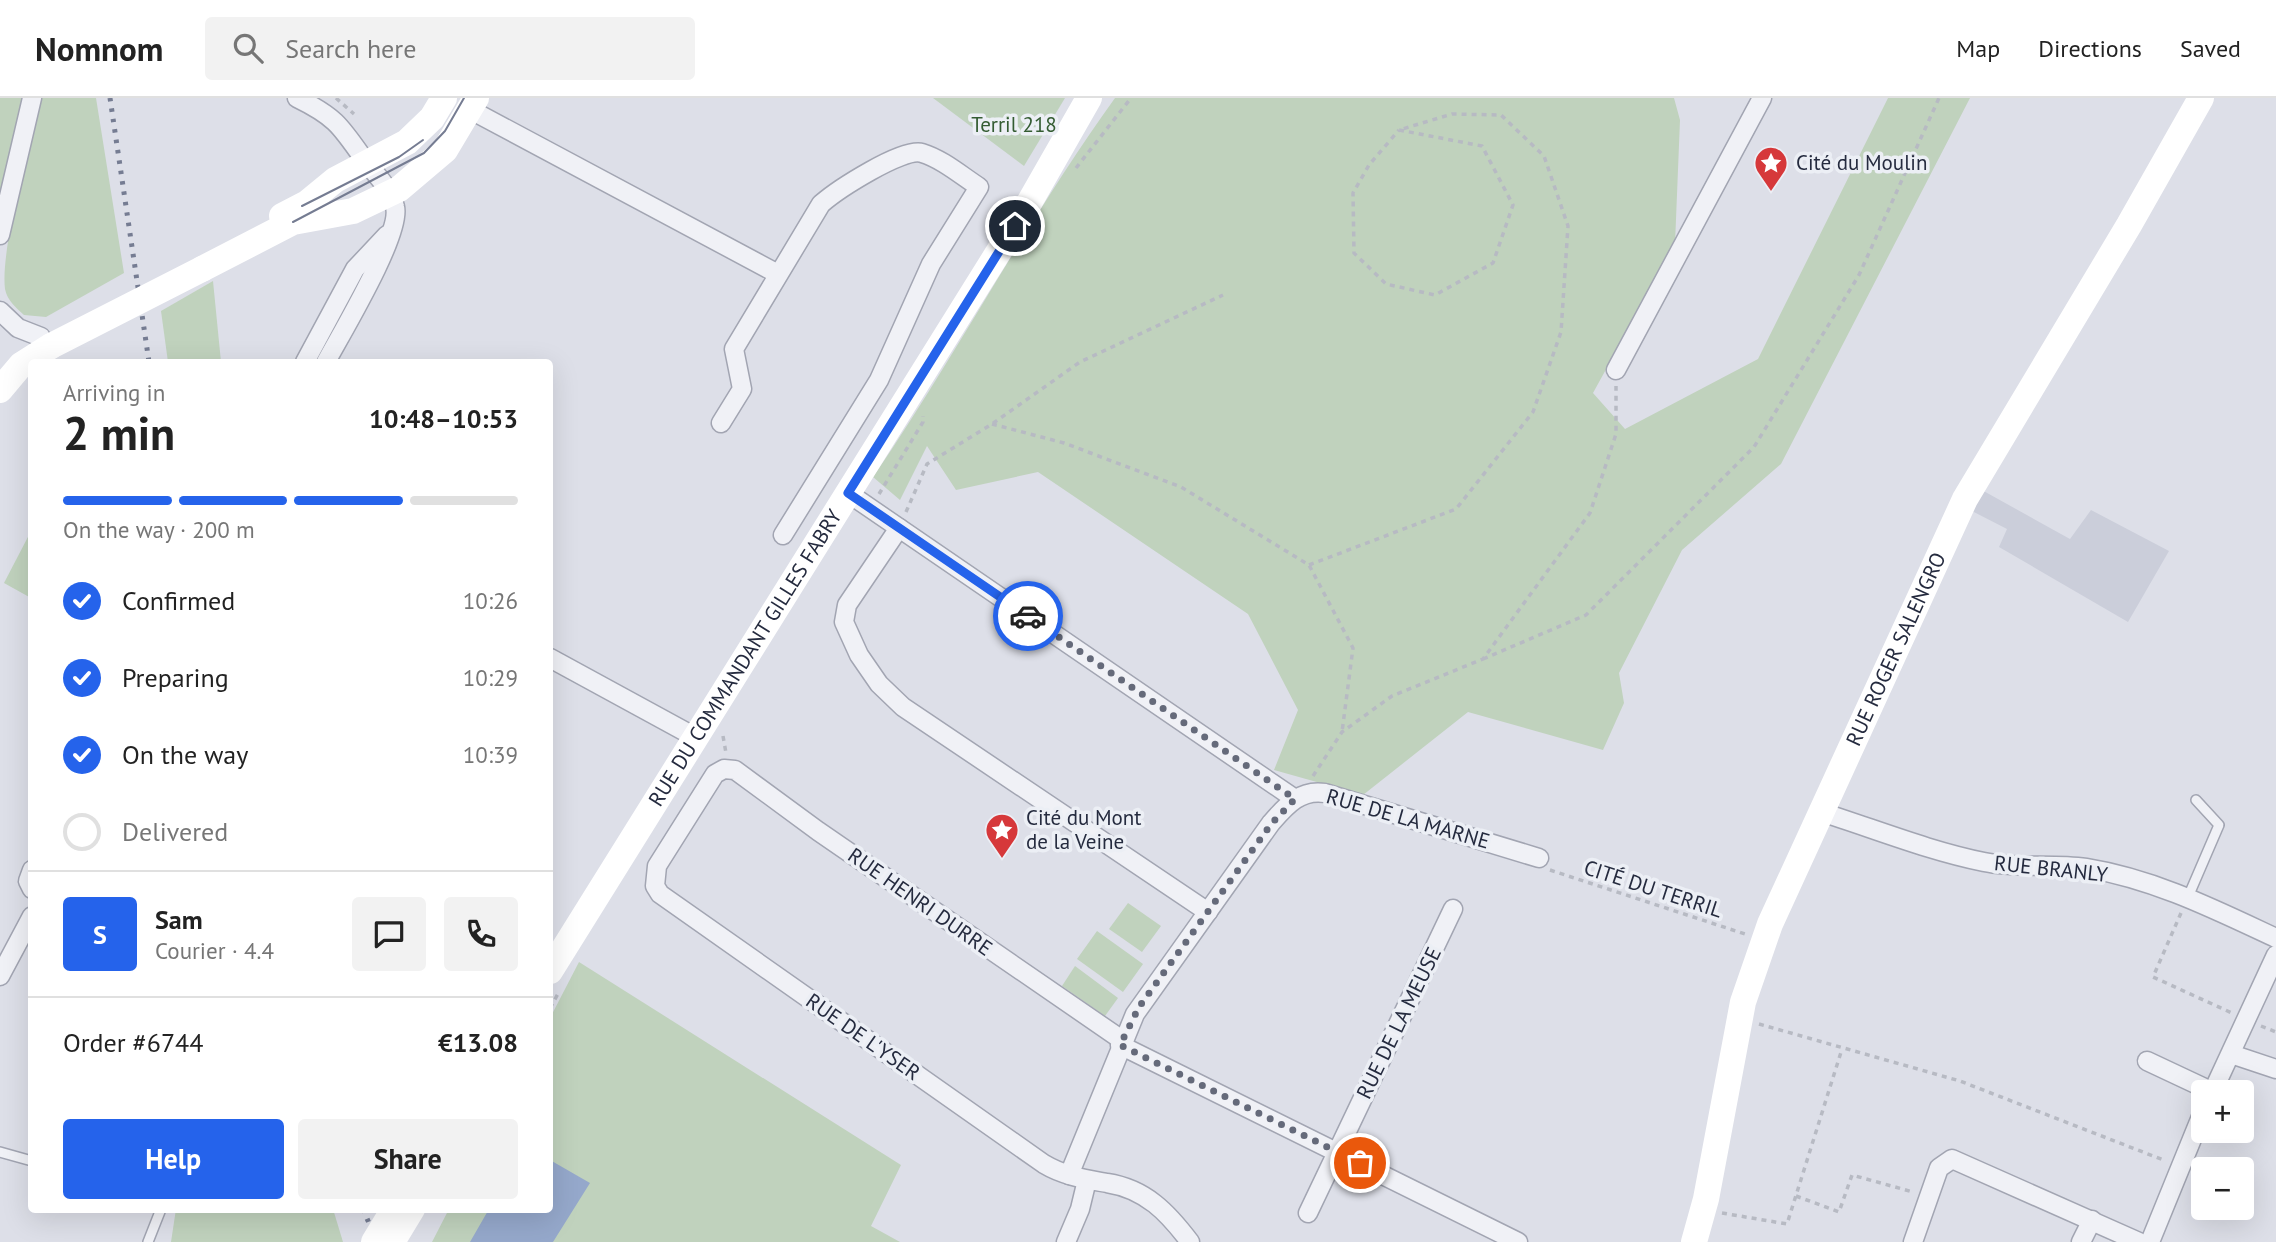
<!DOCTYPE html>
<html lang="en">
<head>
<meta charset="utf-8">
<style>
  body { margin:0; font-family:"PT Sans",sans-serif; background:#f2f2f2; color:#222; height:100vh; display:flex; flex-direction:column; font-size:26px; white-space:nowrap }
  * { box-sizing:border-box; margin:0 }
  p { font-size:23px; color:#767676 }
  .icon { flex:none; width:38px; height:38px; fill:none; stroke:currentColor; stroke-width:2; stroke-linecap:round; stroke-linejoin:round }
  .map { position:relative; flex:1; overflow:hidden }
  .panel { position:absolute; left:28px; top:261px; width:525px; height:854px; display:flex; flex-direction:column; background:#fff; border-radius:7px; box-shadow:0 7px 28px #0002 }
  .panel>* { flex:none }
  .controls { position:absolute; left:2191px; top:982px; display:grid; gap:14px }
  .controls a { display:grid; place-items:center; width:63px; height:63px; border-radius:7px; background:#fff; box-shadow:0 7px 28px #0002; font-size:35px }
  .pin { position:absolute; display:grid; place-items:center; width:60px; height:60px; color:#fff; margin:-30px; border:4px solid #fff; border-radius:50%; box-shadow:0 2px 7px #0007 }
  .courier { position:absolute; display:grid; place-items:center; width:70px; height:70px; margin:-35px; border:5px solid #2563eb; border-radius:50%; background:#fff; color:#222; box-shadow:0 2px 9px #0007 }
  .summary em { font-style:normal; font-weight:700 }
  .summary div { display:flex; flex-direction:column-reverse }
  .summary { display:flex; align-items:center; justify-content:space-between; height:119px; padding:0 35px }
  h1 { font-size:46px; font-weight:700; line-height:52px }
  .bar { display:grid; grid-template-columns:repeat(4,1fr); gap:10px 7px; align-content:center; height:84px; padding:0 35px }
  .bar i { height:9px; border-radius:5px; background:#e0e0e0 }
  .bar .selected { background:#2563eb }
  .bar p { grid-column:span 4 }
  .line { display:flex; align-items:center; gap:18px; padding:0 35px; border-top:2px solid #e0e0e0 }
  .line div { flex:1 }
  .round { display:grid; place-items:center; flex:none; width:74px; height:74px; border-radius:7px; background:#f2f2f2 }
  ol { padding:0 35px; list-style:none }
  li { display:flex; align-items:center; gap:21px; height:77px }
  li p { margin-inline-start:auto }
  li .icon { padding:7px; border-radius:50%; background:#2563eb; color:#fff; stroke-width:4 }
  li:last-child { color:#767676 }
  li i { width:38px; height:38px; border:4px solid #e0e0e0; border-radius:50% }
  .action { display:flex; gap:14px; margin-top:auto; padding:14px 35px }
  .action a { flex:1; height:80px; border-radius:7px; background:#2563eb; color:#fff; font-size:28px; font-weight:700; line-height:80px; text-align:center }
  .action a+a { background:#f2f2f2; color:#222 }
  header { display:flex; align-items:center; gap:42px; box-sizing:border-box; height:98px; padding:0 35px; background:#fff; border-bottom:2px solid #e0e0e0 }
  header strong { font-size:33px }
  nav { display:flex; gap:38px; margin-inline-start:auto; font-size:24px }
  .search { width:490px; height:63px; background:#f2f2f2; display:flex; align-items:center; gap:18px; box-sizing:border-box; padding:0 24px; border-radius:7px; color:#767676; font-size:26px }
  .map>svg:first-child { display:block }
</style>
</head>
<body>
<header>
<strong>Nomnom</strong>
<div class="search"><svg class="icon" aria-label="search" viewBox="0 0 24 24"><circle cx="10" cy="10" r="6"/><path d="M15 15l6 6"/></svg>Search here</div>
<nav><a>Map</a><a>Directions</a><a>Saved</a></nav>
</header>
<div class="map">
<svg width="2276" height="1144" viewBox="0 0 2276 1144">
  <rect width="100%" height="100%" fill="#dddfe8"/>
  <!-- built -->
  <polygon fill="#cbceda" points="1980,391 2070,441 2091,412 2169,453 2128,524 1999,449 2007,431 1970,412"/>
  <!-- green -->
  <g fill="#c0d2bd">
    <polygon points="0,0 23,0 0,94"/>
    <path d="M42,0H96L124,175L46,219L24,217C16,210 7,202 5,191C0,150 31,45 42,0Z"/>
    <polygon points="933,0 1065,0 1024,68"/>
    <path d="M1115,0H1674L1680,22L1675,146L1593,295L1625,331L1758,261L1888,0H1970L1781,366L1682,452L1619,575L1624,605L1603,652L1468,614L1363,697L1274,672L1298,612L1248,516L1038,374L956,392L927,348L900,402L873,379C958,255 1027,122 1115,0Z"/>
    <polygon points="213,183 221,264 168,264 161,213"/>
    <polygon points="30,435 32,436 31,500 4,485"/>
    <polygon points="1128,805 1161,828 1142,854 1109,831"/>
    <polygon points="1097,833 1143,866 1123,894 1077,861"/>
    <polygon points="579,864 901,1067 871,1128 900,1144 432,1144 449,1111 550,1111 550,920"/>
    <polygon points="1075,868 1118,900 1105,918 1062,888"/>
    <polygon points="176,1111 333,1111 343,1144 171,1144"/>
  </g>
  <!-- water -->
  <polygon fill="#95a8cb" points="550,1062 590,1085 553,1144 470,1144 489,1111 550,1111"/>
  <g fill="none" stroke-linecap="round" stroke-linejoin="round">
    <defs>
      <g id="lane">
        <polyline points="2188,799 2219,727 2196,702"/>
        <polyline points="0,1054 32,1063"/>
        <polyline points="148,1144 161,1111"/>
      </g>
      <g id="street">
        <path d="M297,0C334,18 340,27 363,60C374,75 391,90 395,109C402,135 341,236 326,264"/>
        <polyline points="469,11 778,176"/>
        <polyline points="0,137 32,0"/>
        <polyline points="0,213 18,230 41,239"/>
        <polyline points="305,264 355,171 387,137"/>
        <polyline points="1616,272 1762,0"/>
        <path d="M721,325L742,291L734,251L821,106C837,92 903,49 922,55C942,61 962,78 979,89L931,166L879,282L783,437"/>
        <polyline points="848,395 1295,701"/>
        <polyline points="899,430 847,507 844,524 859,557 879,586 903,609 1208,814"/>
        <polyline points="550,560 695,639"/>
        <path d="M1821,714C1875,731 1929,753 1984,764C2018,771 2052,765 2086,770C2154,781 2214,811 2276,840"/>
        <polyline points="32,772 28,783 32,791"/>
        <polyline points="0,878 32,818"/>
        <path d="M1122,942L818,733L735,672L724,671L715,676L657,768L655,788L660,796L1044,1066C1064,1078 1085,1081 1107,1085C1146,1091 1168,1115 1190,1144"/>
        <polyline points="1120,947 1518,1144"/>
        <polyline points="2231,956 2276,971"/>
        <polyline points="2147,963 2213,994"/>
        <polyline points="2213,993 2276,857"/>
        <path d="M1069,1077L1135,916L1271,725C1286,708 1300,691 1325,695L1539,760"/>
        <polyline points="1308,1115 1453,811"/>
        <polyline points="1066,1144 1080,1111 1087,1082"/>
        <polyline points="1913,1144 1939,1070 1952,1061 2139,1144"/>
        <polyline points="2081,1144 2092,1122"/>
        <polyline points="2150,1144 2203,1014"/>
      </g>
    </defs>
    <!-- lane casing -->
    <use href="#lane" stroke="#a2a5b2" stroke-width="12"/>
    <!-- street casing -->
    <use href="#street" stroke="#a2a5b2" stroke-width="21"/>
    <!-- path -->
    <g stroke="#b7bac3" stroke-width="3.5" stroke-dasharray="5 5" stroke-linecap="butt">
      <polyline points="336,0 354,16"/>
      <polyline points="1076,70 1131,0"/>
      <polyline points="992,326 1064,345 1181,389 1309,467 1353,550 1342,634"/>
      <polyline points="879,396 923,324 923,318"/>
      <polyline points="906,414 927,366 992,326 1080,264 1223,197"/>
      <polyline points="1309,467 1456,411 1533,314 1561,234 1568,128 1544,58 1501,17 1452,16 1399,32 1482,48 1513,107 1493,165 1435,197 1386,186 1354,155 1353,95 1369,67 1399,32"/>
      <polyline points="1483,561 1586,517 1754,349 1859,177 1939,0"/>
      <polyline points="723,638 726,655"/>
      <polyline points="1313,678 1342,634 1392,598 1483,561 1590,415 1616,336 1616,288"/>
      <polyline points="1550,772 1745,836"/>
      <polyline points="2181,815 2153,879 2232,915"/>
      <polyline points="550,910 559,894"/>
      <polyline points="1759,926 1960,983 2166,1063"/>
      <polyline points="2261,928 2276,934"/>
      <polyline points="1796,1098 1839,1114 1852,1077 1913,1094"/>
      <polyline points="1722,1115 1787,1126 1842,951"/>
    </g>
    <!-- lane -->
    <use href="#lane" stroke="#f0f1f6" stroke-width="9"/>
    <!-- street -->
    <use href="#street" stroke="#f0f1f6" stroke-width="18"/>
    <!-- secondary -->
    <g stroke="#fff" stroke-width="26">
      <polyline points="282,118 307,105 335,82 407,44 432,20 444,0"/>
      <polyline points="202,171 293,124 353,113 399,91 445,52 476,0"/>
      <polyline points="0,292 21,267 51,248"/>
      <path id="s1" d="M550,873L1029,105L1089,0"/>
      <polyline points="392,1144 412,1111"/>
      <path id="s2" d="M1694,1144L1706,1101L1743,904L1770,826L1965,401L2129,127L2201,0"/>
    </g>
    <!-- tram -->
    <g stroke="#757c92" stroke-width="2">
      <polyline points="302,108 399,59 423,42"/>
      <polyline points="293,124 424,55 445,33 464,0"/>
    </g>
    <!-- rail -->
    <g stroke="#757c92" stroke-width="5" stroke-dasharray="3.5 7" stroke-linecap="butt">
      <polyline points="110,0 149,264"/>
      <polyline points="363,1111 377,1144"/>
    </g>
    <!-- secondary-bridge -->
    <g stroke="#fff" stroke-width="26">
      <polyline points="51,248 202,171"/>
      <polyline points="374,1144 394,1111"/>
    </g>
  </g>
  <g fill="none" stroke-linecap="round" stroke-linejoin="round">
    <!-- done -->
    <polyline stroke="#656a7a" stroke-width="7" stroke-dasharray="0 12.6" points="1028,518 1295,701 1272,725 1139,909 1120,947 1360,1065"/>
    <!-- route -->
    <polyline stroke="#2563eb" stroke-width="9" points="1015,128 848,395 1028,518"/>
  </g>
  <!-- icons -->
  <defs>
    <symbol id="sight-pin" viewBox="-11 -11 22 30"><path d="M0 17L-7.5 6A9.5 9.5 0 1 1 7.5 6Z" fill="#d6383a" stroke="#eceff5"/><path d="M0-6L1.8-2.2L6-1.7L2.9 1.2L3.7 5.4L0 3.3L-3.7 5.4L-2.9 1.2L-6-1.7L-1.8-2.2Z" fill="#fff"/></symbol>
  </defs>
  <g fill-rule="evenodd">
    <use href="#sight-pin" x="1752" y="46" width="38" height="52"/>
    <use href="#sight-pin" x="983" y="713" width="38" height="52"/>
  </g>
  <g text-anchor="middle" stroke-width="7" stroke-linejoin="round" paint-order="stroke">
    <!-- park labels -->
    <g font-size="21" fill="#345c32" stroke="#eceff5">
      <text x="1014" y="34">Terril 218</text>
    </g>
    <!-- poi labels -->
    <g font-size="21" fill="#252b3f" stroke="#eceff5" text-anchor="start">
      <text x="1796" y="72">Cité du Moulin</text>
      <text x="1026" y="727">Cité du Mont<tspan x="1026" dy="24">de la Veine</tspan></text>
    </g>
    <!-- street labels -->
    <g font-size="21" fill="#252b3f" stroke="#eceff5">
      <text dy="7" stroke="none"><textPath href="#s2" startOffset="630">RUE ROGER SALENGRO</textPath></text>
      <text dy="7" stroke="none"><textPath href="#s1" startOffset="369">RUE DU COMMANDANT GILLES FABRY</textPath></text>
      <text transform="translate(1408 721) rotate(16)" y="7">RUE DE LA MARNE</text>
      <text transform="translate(2051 771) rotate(6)" y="7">RUE BRANLY</text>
      <text transform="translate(1653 791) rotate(18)" y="7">CITÉ DU TERRIL</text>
      <text transform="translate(920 804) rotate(35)" y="7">RUE HENRI DURRE</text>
      <text transform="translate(1399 925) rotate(-64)" y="7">RUE DE LA MEUSE</text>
      <text transform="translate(863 939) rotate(35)" y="7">RUE DE L'YSER</text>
    </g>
  </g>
</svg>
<div class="controls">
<a>+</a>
<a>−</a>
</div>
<div class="pin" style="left:1360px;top:1065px;background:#ea580c"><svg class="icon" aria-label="bag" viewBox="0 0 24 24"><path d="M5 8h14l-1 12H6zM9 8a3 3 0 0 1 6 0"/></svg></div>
<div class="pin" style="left:1015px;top:128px;background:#1f2937"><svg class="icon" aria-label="home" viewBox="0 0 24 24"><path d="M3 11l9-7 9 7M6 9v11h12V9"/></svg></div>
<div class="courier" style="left:1028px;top:518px"><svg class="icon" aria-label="car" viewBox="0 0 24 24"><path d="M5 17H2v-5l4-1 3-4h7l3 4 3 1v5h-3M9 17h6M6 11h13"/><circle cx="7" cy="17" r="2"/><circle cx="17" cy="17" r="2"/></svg></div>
<section class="panel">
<div class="summary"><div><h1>2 min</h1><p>Arriving in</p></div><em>10:48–10:53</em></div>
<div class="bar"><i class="selected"></i><i class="selected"></i><i class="selected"></i><i></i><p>On the way · 200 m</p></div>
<ol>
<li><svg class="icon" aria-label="check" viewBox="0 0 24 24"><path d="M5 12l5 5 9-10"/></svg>Confirmed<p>10:26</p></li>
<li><svg class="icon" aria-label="check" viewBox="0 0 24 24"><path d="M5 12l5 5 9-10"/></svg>Preparing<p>10:29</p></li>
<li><svg class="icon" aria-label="check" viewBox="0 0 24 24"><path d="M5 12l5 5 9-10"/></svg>On the way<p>10:39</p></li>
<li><i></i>Delivered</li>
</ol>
<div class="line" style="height:126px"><b class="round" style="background:#2563eb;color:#fff">S</b><div><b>Sam</b><p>Courier · 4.4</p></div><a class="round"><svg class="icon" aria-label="chat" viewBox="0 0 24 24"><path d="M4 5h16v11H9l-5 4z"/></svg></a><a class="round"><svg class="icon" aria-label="phone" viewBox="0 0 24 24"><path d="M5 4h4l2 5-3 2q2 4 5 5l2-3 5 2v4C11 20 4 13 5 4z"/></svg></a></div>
<div class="line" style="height:91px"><div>Order #6744</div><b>€13.08</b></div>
<div class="action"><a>Help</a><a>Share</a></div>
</section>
</div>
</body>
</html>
